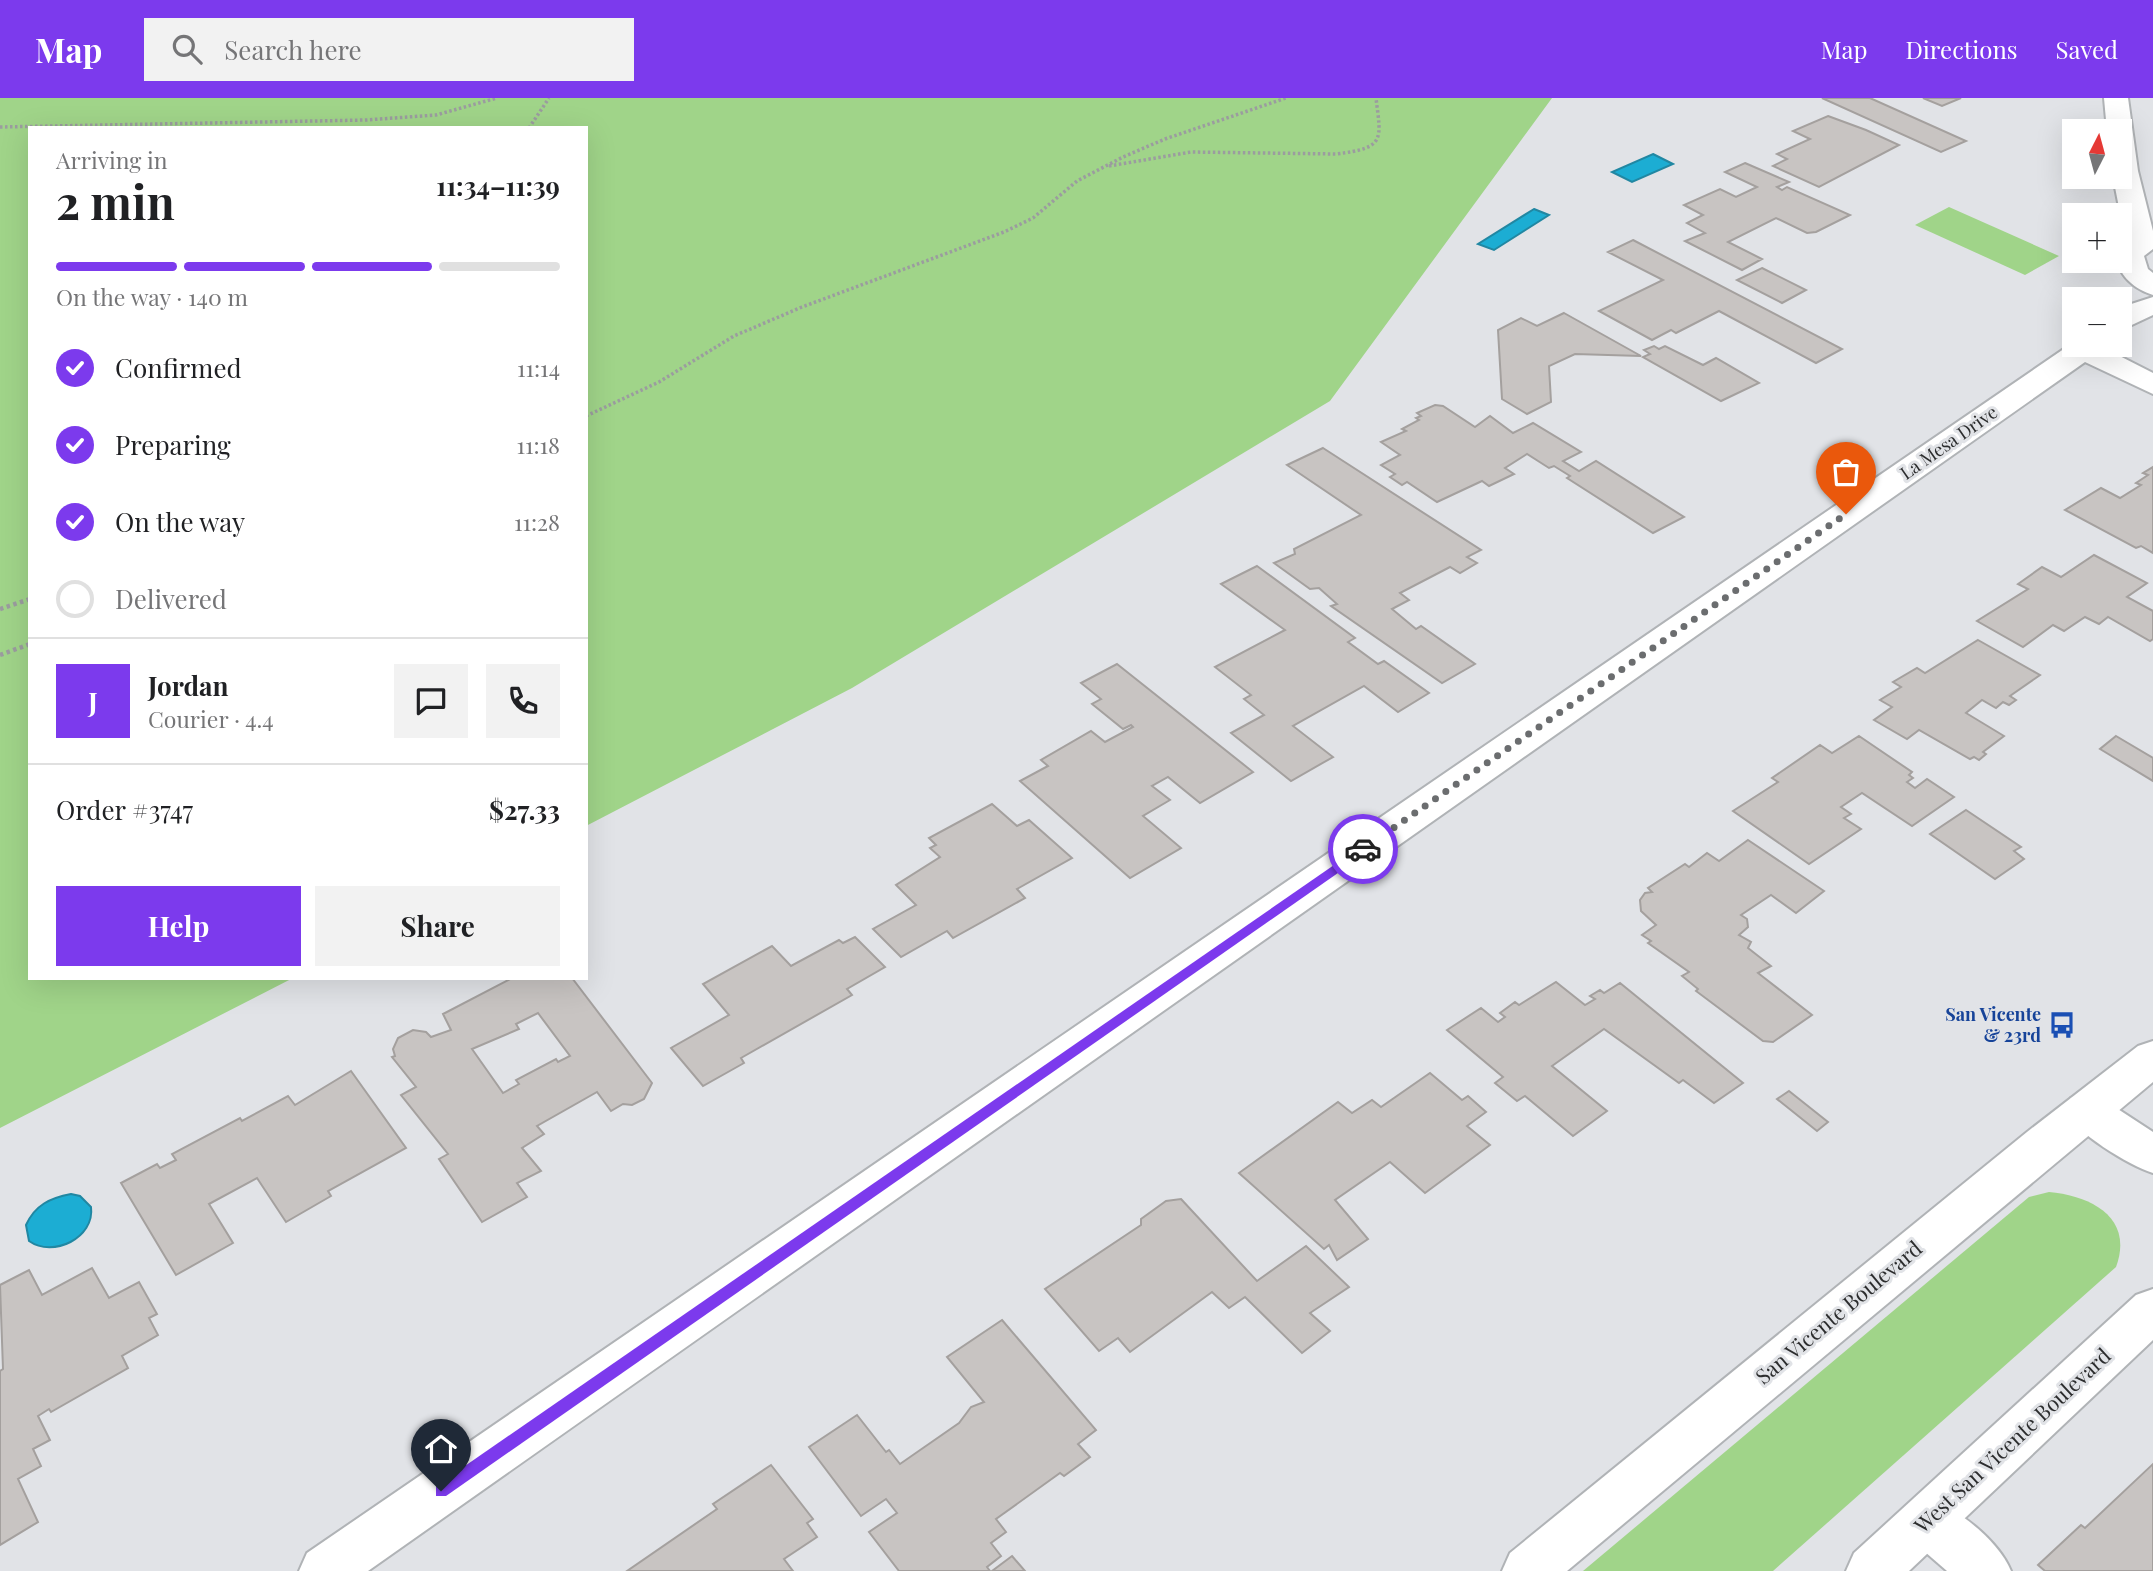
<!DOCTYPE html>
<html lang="en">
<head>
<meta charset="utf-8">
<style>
  body { margin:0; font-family:"Playfair Display",serif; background:#f2f2f2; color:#202124; height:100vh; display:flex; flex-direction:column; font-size:26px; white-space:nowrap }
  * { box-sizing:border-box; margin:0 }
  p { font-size:23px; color:#757577 }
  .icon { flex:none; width:38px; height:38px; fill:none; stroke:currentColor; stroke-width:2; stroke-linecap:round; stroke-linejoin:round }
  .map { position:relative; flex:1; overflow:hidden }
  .drawer { position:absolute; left:28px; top:28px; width:560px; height:854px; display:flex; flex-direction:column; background:#fff; border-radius:0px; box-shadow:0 7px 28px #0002 }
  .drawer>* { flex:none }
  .needle { width:46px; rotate:6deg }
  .fabs { position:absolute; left:2062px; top:21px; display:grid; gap:14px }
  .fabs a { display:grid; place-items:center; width:70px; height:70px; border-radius:0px; background:#fff; box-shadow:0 7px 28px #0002; font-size:35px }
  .pin { position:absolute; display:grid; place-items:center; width:60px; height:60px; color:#fff; margin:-72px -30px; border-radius:50% 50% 50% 0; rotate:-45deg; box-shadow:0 0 7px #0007 }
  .pin .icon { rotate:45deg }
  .courier { position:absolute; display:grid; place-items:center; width:70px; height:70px; margin:-35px; border:5px solid #7c3aed; border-radius:50%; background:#fff; color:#222; box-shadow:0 2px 9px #0007 }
  .overview em { font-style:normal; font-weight:700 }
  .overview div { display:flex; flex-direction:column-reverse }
  .overview { display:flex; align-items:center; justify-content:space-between; height:119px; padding:0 28px }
  h1 { font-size:46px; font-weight:700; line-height:52px }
  .bar { display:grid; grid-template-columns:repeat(4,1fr); gap:10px 7px; align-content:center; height:84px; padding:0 28px }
  .bar i { height:9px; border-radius:5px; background:#e0e0e0 }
  .bar .on { background:#7c3aed }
  .bar p { grid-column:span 4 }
  .line { display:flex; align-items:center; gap:18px; padding:0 28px; border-top:2px solid #e0e0e0 }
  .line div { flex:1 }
  .round { display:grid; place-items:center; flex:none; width:74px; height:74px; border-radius:0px; background:#f2f2f2 }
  ol { padding:0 28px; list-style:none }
  li { display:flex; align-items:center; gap:21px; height:77px }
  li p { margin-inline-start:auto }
  li .icon { padding:7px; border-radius:50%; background:#7c3aed; color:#fff; stroke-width:4 }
  li:last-child { color:#757577 }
  li i { width:38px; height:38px; border:4px solid #e0e0e0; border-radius:50% }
  .primary-button { display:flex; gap:14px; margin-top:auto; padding:14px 28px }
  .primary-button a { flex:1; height:80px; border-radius:0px; background:#7c3aed; color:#fff; font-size:28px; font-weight:700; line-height:80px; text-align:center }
  .primary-button a+a { background:#f2f2f2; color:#202124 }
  header { display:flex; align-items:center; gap:42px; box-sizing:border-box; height:98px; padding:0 35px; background:#7c3aed; color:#fff }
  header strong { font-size:33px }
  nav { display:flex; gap:38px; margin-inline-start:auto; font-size:24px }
  .search { width:490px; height:63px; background:#f2f2f2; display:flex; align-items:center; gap:18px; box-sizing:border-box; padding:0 24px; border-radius:0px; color:#757577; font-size:26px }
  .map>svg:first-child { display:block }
</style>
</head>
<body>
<header>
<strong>Map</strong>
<div class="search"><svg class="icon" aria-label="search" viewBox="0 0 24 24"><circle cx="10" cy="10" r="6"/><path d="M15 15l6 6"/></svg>Search here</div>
<nav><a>Map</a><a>Directions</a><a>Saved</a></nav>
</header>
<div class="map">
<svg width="2153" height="1473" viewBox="0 0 2153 1473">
  <rect width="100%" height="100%" fill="#e1e3e7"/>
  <!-- green -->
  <g fill="#a0d489">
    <polygon points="0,0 1552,0 1330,303 852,590 586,728 586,30 30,30 30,880 293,880 0,1030"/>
    <polygon points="1949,109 2059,158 2025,177 1915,127"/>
    <path d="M2049,1094C2092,1098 2134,1120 2116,1169L1773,1473H1583L2029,1099Z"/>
  </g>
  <!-- water -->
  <g fill="#1cadd3" stroke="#2187a2" stroke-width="2">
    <polygon points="1653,56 1673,66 1632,84 1612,74"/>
    <polygon points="1534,111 1549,117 1494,152 1478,146"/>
    <path d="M71,1096L80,1098L91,1109C95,1140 53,1160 29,1143L26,1127C35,1107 50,1100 71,1096Z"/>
  </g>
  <!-- building -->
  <g fill="#c8c4c2" stroke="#a4a09e" stroke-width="2" fill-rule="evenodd">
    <polygon points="1822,0 1870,0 1966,43 1941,54"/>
    <polygon points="1923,0 1961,0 1942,8"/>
    <polygon points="1828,18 1866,32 1899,47 1819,89 1773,68 1787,61 1777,56 1810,41 1793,33"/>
    <polygon points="1745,65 1789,84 1777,89 1782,92 1787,89 1850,117 1816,134 1807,135 1776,120 1728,144 1762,161 1742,172 1685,143 1705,135 1687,125 1703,117 1684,107 1720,91 1736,99 1757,89 1725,74"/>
    <polygon points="1633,142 1842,251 1816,265 1719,213 1676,235 1671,232 1652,242 1599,213 1663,182 1608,154"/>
    <polygon points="1762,170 1806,192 1782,205 1737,182"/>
    <polygon points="1564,215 1641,258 1575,256 1549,268 1551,304 1527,316 1502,301 1498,232 1521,220 1537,228"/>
    <polygon points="1654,248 1659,251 1665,248 1703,267 1716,260 1759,285 1721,303 1643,259 1650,256 1644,252"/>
    <polygon points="1435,307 1443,308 1475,329 1490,318 1513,335 1533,325 1581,354 1563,363 1579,373 1596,363 1684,419 1653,435 1567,380 1570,378 1554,368 1549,370 1527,356 1505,370 1514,376 1489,388 1482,383 1437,404 1407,384 1402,387 1390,379 1395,376 1381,367 1400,357 1381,344 1406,333 1402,331 1419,322 1416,320 1421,318 1417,315"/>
    <polygon points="1323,350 1481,452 1467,459 1477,465 1460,475 1450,469 1400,495 1409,502 1392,511 1416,531 1421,528 1475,566 1442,585 1331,508 1337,506 1319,490 1310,491 1274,465 1295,456 1294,451 1361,417 1287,367"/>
    <polygon points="2153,369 2153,455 2141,448 2136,450 2065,412 2101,390 2120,400 2141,387 2136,385 2148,377 2143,375"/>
    <polygon points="2094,457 2147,485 2127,499 2153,513 2153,541 2150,543 2108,519 2099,526 2085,519 2064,533 2053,527 2023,549 1977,523 2028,491 2018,486 2042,469 2061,479"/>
    <polygon points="1257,468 1355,540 1348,544 1378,566 1384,563 1429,595 1398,614 1364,588 1293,628 1333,659 1291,683 1231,635 1264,617 1244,601 1251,597 1215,569 1285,532 1221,486"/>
    <polygon points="1978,542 2040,577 2010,598 2016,602 2009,607 2003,604 1996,610 1982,602 1966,615 2004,638 1983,654 1986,656 1979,662 1974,659 1970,661 1919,632 1907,641 1874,622 1892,609 1880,602 1901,589 1893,584 1917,570 1925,575"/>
    <polygon points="1117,566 1253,674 1200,705 1168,679 1152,688 1170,702 1143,718 1181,750 1130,780 1020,683 1048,668 1041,662 1091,633 1105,644 1133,629 1131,627 1123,631 1092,606 1101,601 1081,585"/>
    <polygon points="1859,638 1912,674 1909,677 1913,680 1907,684 1915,690 1927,681 1954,699 1912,728 1862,695 1841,709 1851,716 1844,720 1861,731 1809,766 1733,713 1778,684 1772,680 1820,647 1832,655"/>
    <polygon points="2116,638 2153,660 2153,683 2100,651"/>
    <polygon points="992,706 1017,728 1029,722 1072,760 1017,791 1025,800 953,840 947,833 901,859 873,831 916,807 896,787 940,759 930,750 936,747 929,740"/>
    <polygon points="1966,712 2021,749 2014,753 2024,761 1995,781 1930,736"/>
    <polygon points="1748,742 1824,793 1796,815 1771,797 1741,817 1747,821 1748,829 1739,837 1751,844 1748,850 1771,868 1758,875 1812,917 1773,944 1763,943 1696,893 1698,891 1682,878 1689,874 1648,845 1651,843 1642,837 1656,827 1641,813 1640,802 1645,795 1652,794 1648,790 1685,766 1689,769 1707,755 1719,763"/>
    <polygon points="855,839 885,869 847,891 852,897 741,960 744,965 703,988 671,950 729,917 703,886 772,848 791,868 839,842 843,845"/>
    <path d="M512,880H572L652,985L644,1001L632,1007L623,1006L611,1013L597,994L537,1028L544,1036L522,1050L541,1073L517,1085L527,1099L482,1124L439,1061L448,1056L401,997L416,989L392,959L395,958L393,951L398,940L413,932L426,934L431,939L451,932L443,916ZM538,915L570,958L558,964L556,961L516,982L519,986L503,995L472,951L519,931L516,926Z"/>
    <polygon points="1556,884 1585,907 1595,901 1590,898 1600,892 1604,895 1620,885 1743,985 1714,1005 1683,982 1679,985 1604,931 1552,968 1607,1013 1573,1038 1525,998 1517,1003 1495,985 1503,979 1447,932 1481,910 1498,924 1505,919 1500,915 1515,904 1519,907"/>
    <polygon points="351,973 406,1050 328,1093 331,1098 286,1124 257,1080 209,1106 233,1145 176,1177 121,1085 157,1066 160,1070 176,1062 172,1056 240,1020 242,1023 288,998 295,1007"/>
    <polygon points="1430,975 1462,1002 1468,998 1486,1014 1467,1028 1490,1047 1425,1095 1390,1064 1335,1102 1368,1141 1337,1162 1329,1147 1324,1151 1239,1075 1338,1004 1352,1015 1372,1002 1381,1009"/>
    <polygon points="1789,993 1828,1024 1817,1033 1777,1001"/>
    <polygon points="1181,1101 1257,1183 1306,1148 1349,1189 1310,1215 1330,1233 1302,1255 1245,1199 1229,1210 1212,1194 1130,1254 1118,1240 1099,1253 1045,1191 1141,1127 1141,1121 1166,1103"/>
    <polygon points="92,1170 109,1200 139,1184 157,1216 149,1220 158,1237 122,1258 128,1270 51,1314 49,1311 38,1318 50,1342 33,1351 41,1368 18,1381 38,1424 0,1447 0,1273 3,1271 0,1187 29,1172 42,1197"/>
    <polygon points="1002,1222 1096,1332 1078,1346 1090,1359 1064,1378 1060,1375 996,1421 1006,1434 991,1445 1001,1458 987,1469 990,1473 899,1473 869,1434 897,1415 886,1401 861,1418 809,1349 857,1317 886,1354 889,1352 900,1366 959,1325 971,1309 984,1304 947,1259"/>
    <polygon points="2153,1366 2153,1473 2045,1473 2038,1467 2081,1427 2085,1430"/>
    <polygon points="771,1367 813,1421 807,1425 817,1439 784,1461 793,1473 627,1473 717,1411 713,1406"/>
    <polygon points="1012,1458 1025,1473 992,1473"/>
  </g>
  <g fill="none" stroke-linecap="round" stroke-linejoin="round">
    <defs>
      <g id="minor">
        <path d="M2104,0H2128L2138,73L2153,133V151L2144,158L2148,171L2153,175V197C2129,190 2106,166 2126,145L2113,79H2119V33H2107Z"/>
        <polygon points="2153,199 2153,217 2119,233 2119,210"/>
        <polygon points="2074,244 2074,247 2104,247 2102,249 2153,275 2153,296 2085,264 368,1473 299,1473 307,1455"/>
        <path d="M2086,995L2101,1000L2153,1034V1075C2128,1067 2076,1035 2064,1012L2071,1000Z"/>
        <path d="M1927,1399C1958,1411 1998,1442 2011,1473H1947L1909,1440L1901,1423L1909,1406Z"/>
      </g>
      <g id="major">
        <polygon points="2153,943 2153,984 1567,1473 1502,1473 1510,1455 2027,1034 2138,948"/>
        <polygon points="2153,1191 2153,1242 1909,1473 1846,1473 1854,1455 2136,1197"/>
      </g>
    </defs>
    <!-- minor casing -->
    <use href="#minor" stroke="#b0b3b6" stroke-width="4"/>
    <!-- major casing -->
    <use href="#major" stroke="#b0b3b6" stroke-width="4"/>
    <!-- path-far1 -->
    <g stroke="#9b9c9f" stroke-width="3.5" stroke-dasharray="2.5 2.5" stroke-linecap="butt">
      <polyline points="0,29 366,22 436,17 497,0"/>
      <polyline points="529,30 549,0"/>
      <path d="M1109,68L1191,54L1336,56C1386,50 1381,42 1376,0"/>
      <polyline points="586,318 659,284 734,238 802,209 1004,134 1033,120 1077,83 1123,59 1165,41 1286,0"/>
    </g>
    <!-- path -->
    <g stroke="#9b9c9f" stroke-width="4.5" stroke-dasharray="3.5 3.5" stroke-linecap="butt">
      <polyline points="0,511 30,501"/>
      <polyline points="0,557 30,546"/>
    </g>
    <!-- minor -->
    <use href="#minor" fill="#fff" fill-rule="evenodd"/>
    <!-- major -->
    <use href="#major" fill="#fff" fill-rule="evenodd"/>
  </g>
  <!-- route -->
  <polygon fill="#7c3aed" points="1363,747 1369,751 1368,754 446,1398 436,1398 436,1388"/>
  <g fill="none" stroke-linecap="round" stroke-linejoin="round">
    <!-- done -->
    <polyline stroke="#6b6d6f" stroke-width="7" stroke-dasharray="0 12.6" points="1363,751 1846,416"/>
  </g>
  <!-- icons -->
  <defs>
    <symbol id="bus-bare" viewBox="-9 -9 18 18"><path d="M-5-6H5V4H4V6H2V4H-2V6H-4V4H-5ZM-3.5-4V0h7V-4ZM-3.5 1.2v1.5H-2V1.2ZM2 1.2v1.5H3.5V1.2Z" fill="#1a4fb4" stroke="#e1e3e7" stroke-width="2.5" paint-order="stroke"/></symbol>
  </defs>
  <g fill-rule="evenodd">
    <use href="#bus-bare" x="2043" y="908" width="38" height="38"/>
  </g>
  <g text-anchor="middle" stroke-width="6" stroke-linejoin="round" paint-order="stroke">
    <!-- street labels -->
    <g font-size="18" fill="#2c2d2e" stroke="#e1e3e7">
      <text transform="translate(1949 345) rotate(-35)" y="6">La Mesa Drive</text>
    </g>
    <!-- transit labels -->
    <g font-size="18" font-weight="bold" fill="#164399" stroke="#e1e3e7" text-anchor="end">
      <text x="2041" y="923">San Vicente<tspan x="2041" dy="21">&amp; 23rd</tspan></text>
    </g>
    <!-- near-street labels -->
    <g font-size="21" fill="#2c2d2e" stroke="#e1e3e7">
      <text transform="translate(1839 1215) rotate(-40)" y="7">San Vicente Boulevard</text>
      <text transform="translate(2013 1343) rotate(-43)" y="7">West San Vicente Boulevard</text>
    </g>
  </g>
</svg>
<div class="fabs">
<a><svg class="needle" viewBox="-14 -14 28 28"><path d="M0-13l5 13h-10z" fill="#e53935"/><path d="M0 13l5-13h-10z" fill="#757577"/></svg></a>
<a>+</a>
<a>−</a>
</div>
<div class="pin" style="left:1846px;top:416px;background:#ea580c"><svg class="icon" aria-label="bag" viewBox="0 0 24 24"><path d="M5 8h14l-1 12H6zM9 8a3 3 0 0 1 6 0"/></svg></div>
<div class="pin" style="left:441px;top:1393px;background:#1f2937"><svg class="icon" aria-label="home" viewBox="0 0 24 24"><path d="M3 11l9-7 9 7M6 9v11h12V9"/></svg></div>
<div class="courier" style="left:1363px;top:751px"><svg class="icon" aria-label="car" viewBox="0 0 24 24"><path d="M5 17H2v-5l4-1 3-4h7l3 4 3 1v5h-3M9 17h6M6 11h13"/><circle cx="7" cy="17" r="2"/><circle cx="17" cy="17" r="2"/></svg></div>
<section class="drawer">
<div class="overview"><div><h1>2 min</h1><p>Arriving in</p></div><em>11:34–11:39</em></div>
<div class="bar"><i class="on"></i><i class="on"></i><i class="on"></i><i></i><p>On the way · 140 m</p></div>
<ol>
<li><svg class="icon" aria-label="check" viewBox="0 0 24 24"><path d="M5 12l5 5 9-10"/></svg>Confirmed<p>11:14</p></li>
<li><svg class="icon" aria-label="check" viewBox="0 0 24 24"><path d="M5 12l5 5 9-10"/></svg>Preparing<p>11:18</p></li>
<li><svg class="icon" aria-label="check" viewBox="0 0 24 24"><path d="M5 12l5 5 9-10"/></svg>On the way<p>11:28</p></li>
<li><i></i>Delivered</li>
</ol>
<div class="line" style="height:126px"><b class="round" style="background:#7c3aed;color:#fff">J</b><div><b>Jordan</b><p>Courier · 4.4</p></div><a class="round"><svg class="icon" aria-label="chat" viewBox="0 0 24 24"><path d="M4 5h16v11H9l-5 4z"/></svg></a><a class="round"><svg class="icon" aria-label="phone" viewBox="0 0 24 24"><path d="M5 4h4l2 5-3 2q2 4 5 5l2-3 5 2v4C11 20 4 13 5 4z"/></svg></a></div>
<div class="line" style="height:91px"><div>Order #3747</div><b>$27.33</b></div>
<div class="primary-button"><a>Help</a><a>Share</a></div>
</section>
</div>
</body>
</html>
